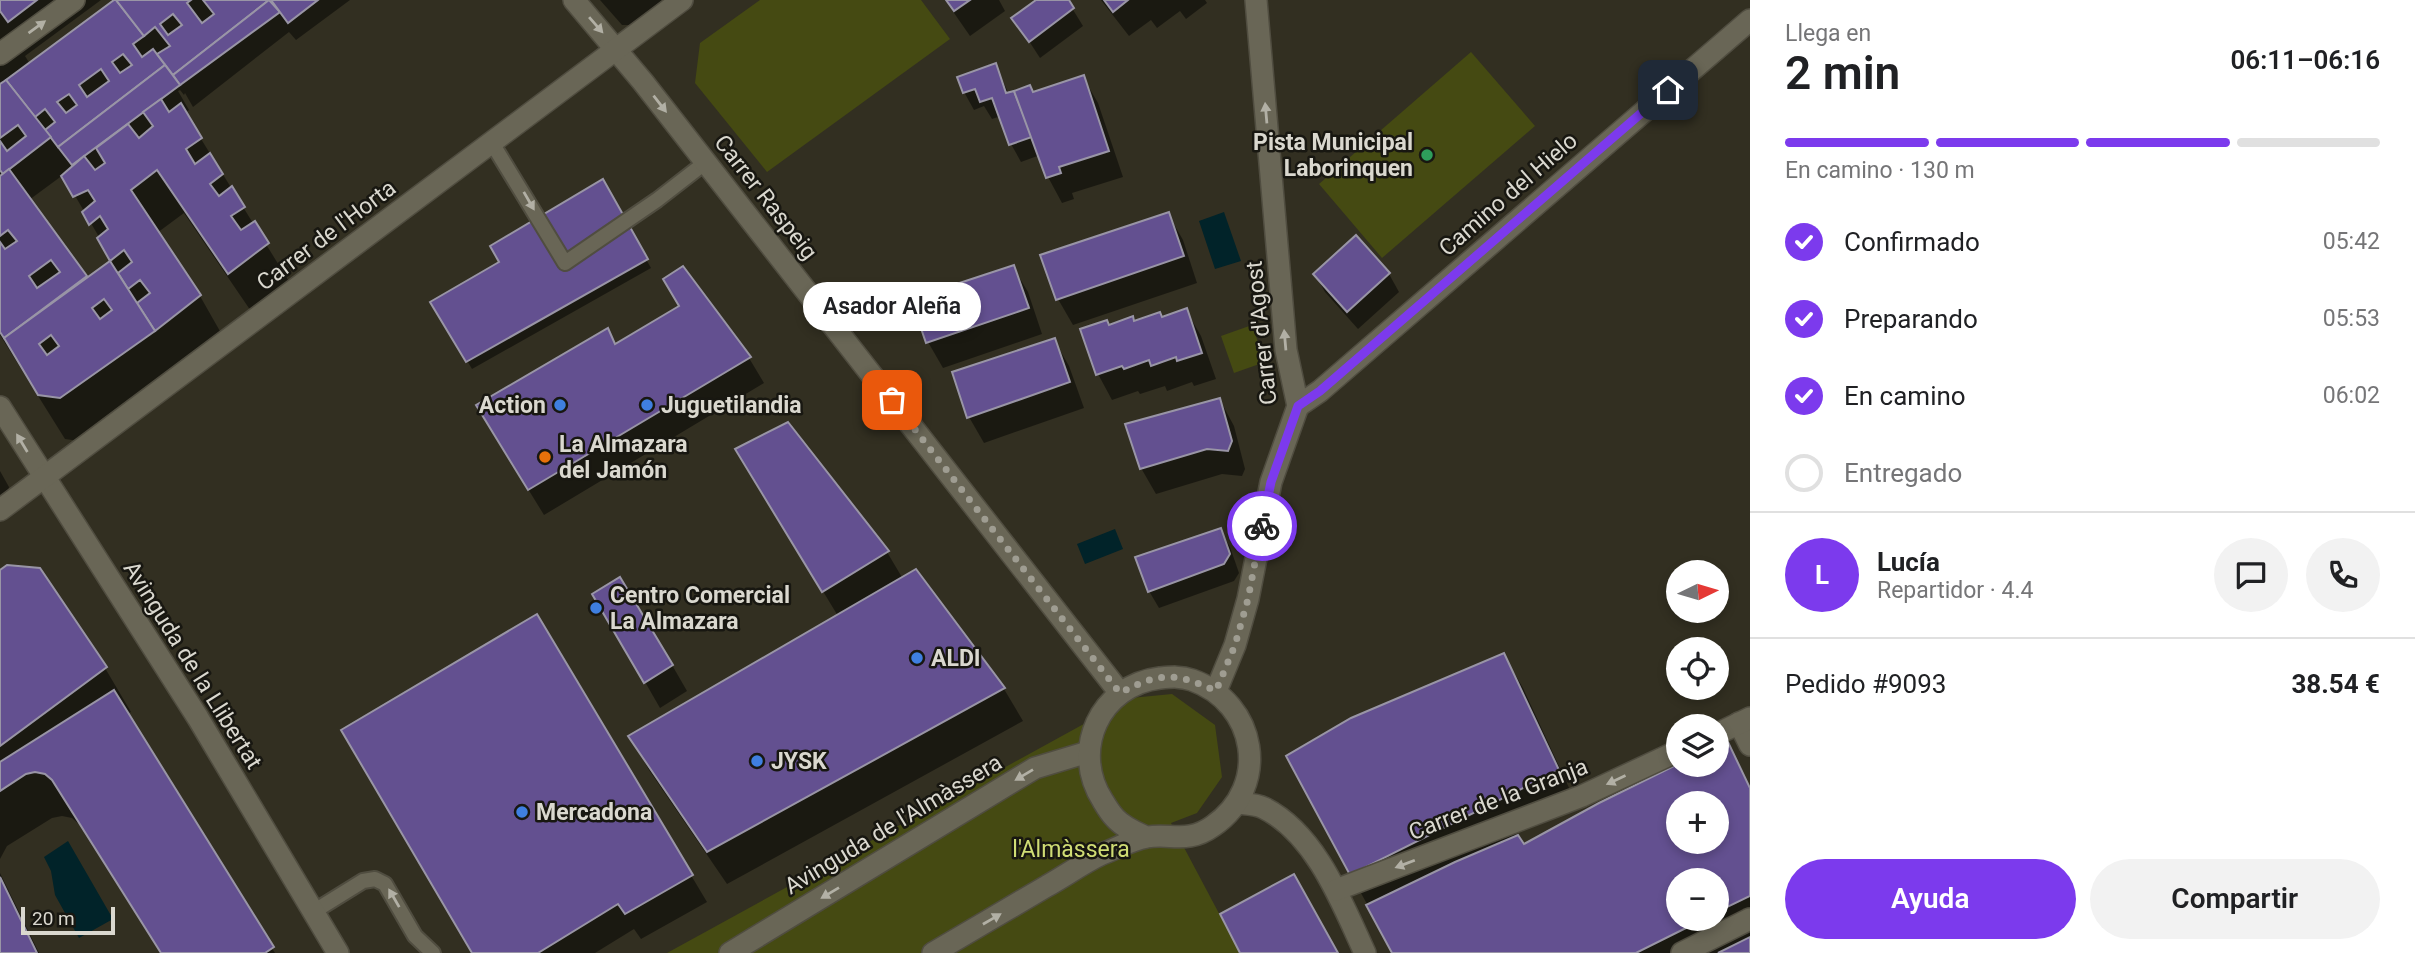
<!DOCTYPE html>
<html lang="es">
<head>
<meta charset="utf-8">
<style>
  body { margin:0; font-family:Roboto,sans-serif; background:#f2f2f2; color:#202124; height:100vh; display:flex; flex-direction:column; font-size:26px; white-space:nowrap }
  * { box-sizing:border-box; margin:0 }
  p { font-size:23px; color:#757577 }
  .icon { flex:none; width:38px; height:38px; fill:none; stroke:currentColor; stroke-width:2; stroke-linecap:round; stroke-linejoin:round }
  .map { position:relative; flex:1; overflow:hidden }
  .details { display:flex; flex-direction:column; background:#fff; width:665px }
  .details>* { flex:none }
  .needle { width:46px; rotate:85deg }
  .fabs { position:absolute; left:1666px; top:560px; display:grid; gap:14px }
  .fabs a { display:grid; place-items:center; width:63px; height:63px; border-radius:50%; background:#fff; box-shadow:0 4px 10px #0003; font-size:35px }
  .scale { position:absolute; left:21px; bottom:18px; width:94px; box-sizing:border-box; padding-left:7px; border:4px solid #dad8cf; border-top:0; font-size:19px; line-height:24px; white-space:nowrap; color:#dad8cf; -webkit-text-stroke:5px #181711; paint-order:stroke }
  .pin { position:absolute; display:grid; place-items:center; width:60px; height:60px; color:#fff; margin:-30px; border-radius:14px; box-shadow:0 4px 10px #0006 }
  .courier { position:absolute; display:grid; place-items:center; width:70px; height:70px; margin:-35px; border:5px solid #7c3aed; border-radius:50%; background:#fff; color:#222; box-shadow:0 2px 9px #0007 }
  .bubble { position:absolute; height:49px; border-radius:24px; background:#fff; box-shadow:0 4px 10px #0003; font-size:23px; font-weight:600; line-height:49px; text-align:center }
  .summary em { font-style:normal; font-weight:600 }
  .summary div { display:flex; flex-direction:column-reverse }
  .summary { display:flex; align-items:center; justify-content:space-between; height:119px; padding:0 35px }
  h1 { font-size:46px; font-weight:600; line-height:52px }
  .bar { display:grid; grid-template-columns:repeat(4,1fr); gap:10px 7px; align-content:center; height:84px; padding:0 35px }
  .bar i { height:9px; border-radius:5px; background:#e0e0e0 }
  .bar .current { background:#7c3aed }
  .bar p { grid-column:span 4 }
  .line { display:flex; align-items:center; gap:18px; padding:0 35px; border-top:2px solid #e0e0e0 }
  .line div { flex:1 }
  .round { display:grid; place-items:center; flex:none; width:74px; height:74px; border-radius:37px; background:#f2f2f2 }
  ol { padding:0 35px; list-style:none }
  li { display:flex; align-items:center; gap:21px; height:77px }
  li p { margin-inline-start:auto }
  li .icon { padding:7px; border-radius:50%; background:#7c3aed; color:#fff; stroke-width:4 }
  li:last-child { color:#757577 }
  li i { width:38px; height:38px; border:4px solid #e0e0e0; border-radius:50% }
  .primary-button { display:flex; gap:14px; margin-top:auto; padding:14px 35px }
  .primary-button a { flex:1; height:80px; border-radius:42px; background:#7c3aed; color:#fff; font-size:28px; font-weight:600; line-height:80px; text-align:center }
  .primary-button a+a { background:#f2f2f2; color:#202124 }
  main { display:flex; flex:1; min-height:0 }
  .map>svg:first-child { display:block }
</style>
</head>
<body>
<main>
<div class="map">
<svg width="1750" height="953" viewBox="0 0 1750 953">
  <rect width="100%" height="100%" fill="#322f21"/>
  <!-- green -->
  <g fill="#454a12">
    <polygon points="760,0 921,0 950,39 767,172 695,83 700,43"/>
    <polygon points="1471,52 1535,126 1382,258 1319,184"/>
    <polygon points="1252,325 1265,362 1234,373 1221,336"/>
    <polygon points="1172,694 1215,725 1222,777 1197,813 1171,823 1240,953 667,953 1131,698"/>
  </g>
  <!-- water -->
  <g fill="#012329">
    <polygon points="1224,212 1241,261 1215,269 1199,221"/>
    <polygon points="1115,529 1123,549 1085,564 1077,544"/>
    <polygon points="68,841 113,919 79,938 55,895 51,871 44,857"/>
  </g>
  <!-- shadow -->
  <g fill="#0007" fill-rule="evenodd">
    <path d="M0,0H101L25,56L30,64L117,0H350L296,40L289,32L193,107L185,93L184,95L180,90L178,91L189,110L185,113L293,288L255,317L184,213L157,233L200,296L225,340L86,442L65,439L0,335ZM63,175L113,261L87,278L29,200Z"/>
    <polygon points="600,0 677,0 643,25 622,25"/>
    <polygon points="945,0 999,0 1005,11 970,36"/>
    <polygon points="1039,0 1067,0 1083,26 1040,58 1014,18"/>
    <polygon points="1101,0 1205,0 1207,3 1186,19 1180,11 1157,28 1151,20 1129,36"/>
    <polygon points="995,65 1009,94 1033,94 1083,77 1098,103 1123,177 1072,193 1074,199 1062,203 1048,177 1040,155 1021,162 1011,144 1001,116 992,119 984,106 974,110 964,92"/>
    <polygon points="602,181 651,268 472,369 433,303 502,263"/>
    <polygon points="1168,214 1183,240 1197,283 1073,325 1058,299"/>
    <polygon points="1356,237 1389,274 1399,292 1358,329 1325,292 1315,274"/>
    <polygon points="1013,267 1028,292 1042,334 943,368 928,342"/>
    <polygon points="1186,310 1201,336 1216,379 1194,386 1192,382 1167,391 1165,386 1140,394 1138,391 1112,400 1098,374 1108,327 1162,319"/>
    <polygon points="607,330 616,345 749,358 764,383 544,515 493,432"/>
    <polygon points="1054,340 1069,366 1084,408 984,443 969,417"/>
    <polygon points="1220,400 1234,426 1245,469 1242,476 1222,474 1156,494 1141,468"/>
    <polygon points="0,471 9,487 4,505 0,508"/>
    <polygon points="753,476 887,552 903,579 1004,689 1023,721 727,884 649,770 630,737 838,616"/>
    <polygon points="1220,530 1230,547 1239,573 1234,581 1159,608 1149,591"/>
    <polygon points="0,572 105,668 131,712 127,714 275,953 161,953 85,830 72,818 62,816 52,818 7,846 0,859 0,871"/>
    <polygon points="595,595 672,665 687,691 660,708"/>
    <polygon points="536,616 707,902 641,939 634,929 595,953 474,953"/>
    <path d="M1504,655L1523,688L1576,803L1515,834L1523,846L1681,765H1717V747L1726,743L1750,786V953H1394L1351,875ZM1678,803H1717V842H1678ZM1678,880H1717V919H1678Z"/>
    <polygon points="0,873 39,953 0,953"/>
  </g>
  <!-- building -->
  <g fill="#635090" stroke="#9995a6" stroke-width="2" fill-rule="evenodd">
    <polygon points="0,0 37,0 8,22 0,11"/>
    <path d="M114,0H116L144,36L133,44L142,57L153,49L165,65L58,147L45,130L55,122L45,109L35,117L6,80ZM123,54L132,65L120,73L112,62ZM101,69L109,81L87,97L79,85ZM69,94L77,105L66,113L57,102Z"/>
    <path d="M116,0H191L187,3L202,23L214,14L203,0H269L173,75L157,54L170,46L155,27L144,36ZM173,14L182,25L168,35L160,24Z"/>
    <polygon points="269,0 280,12 180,85 173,75"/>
    <polygon points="271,0 318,0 288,23"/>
    <polygon points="946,0 970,0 954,11"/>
    <polygon points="1036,0 1069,0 1074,8 1029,42 1011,18"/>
    <polygon points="1104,0 1128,0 1113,12"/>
    <polygon points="996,63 1006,93 1014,91 1032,137 1009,145 992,98 980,102 975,89 963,93 957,77"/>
    <polygon points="165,65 180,85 72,165 58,147"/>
    <polygon points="1084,75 1109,151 1059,167 1061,173 1046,178 1014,91 1030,85 1033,92"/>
    <polygon points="6,80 51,137 3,174 0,170 0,141 7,151 26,136 18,125 0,138 0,84"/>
    <polygon points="161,99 169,112 181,103 202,138 186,149 195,164 210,153 223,174 210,184 219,196 232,186 245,207 231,216 241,230 255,221 269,243 228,274 157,170 131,190 201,295 155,331 137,303 150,293 140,280 128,289 118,273 132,262 124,250 110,261 97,238 108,229 100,216 89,225 82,212 95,201 88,190 73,197 61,176 84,156 95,170 105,163 96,148 128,124 139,138 153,126 143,112"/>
    <path d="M9,169L87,276L4,338L0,332V242L5,249L17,241L8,230L0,236V176ZM51,260L60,272L37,288L29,276Z"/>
    <polygon points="603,179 648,259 466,362 430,302 499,262 490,246"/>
    <polygon points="1169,212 1184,256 1056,300 1040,255"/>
    <polygon points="1356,235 1390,273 1347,312 1313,274"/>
    <path d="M110,261L155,331L60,398L38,395L4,338ZM104,299L112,310L100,319L92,308ZM51,335L59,346L47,355L39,344Z"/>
    <polygon points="1014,265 1029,308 926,343 911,299"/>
    <polygon points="683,266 751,357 528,490 476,405 608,328 615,344 679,306 663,279"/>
    <polygon points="1187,308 1202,353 1177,361 1176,357 1151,366 1149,360 1124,369 1122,366 1096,375 1080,329 1107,320 1109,325 1133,316 1134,321 1160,312 1162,317"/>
    <polygon points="1055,338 1070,382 967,418 952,372"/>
    <polygon points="1220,398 1232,441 1228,451 1207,449 1140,469 1125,424"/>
    <polygon points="788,422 889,551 822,592 735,449"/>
    <polygon points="1221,528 1230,554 1224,564 1148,592 1135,557"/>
    <polygon points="7,565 40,568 107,667 0,746 0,570"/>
    <polygon points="916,569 1005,688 707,852 628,736"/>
    <polygon points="620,577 673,665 644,683 592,594"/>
    <polygon points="537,614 693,875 625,914 618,904 538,953 472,953 341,730"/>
    <polygon points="1504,653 1559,770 1350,875 1286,756 1351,718"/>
    <polygon points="114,690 274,947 265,953 161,953 52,780 45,774 35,772 26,774 0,791 0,762"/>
    <path d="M1727,740L1750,788V896L1717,912V880H1678V919H1704L1636,953H1392L1366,905L1455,862L1518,835L1524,844L1599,803L1678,764L1717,765V745ZM1678,803H1717V842H1678Z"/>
    <polygon points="1294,874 1338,953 1240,953 1220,914"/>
    <polygon points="0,877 37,953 0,953"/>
    <polygon points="1750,937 1750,953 1718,953"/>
  </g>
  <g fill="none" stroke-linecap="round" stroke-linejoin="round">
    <defs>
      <g id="service">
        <polyline points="492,143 565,263 657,200 706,162"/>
        <polyline points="313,912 363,881 375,879 385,884 415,936 433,953"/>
      </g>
      <g id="minor">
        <polyline points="574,0 643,82 1120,693"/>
        <polyline points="0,54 74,0"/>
        <polyline points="1298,406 1320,391 1750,20"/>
        <polyline points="0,407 198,718 338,953"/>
        <polyline points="1216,691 1235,645 1248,599 1271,482 1298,406 1286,350 1256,0"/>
        <polyline points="1739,723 1750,745"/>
        <polyline points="1717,734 1750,718"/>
        <path d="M1237,803C1246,804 1256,804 1264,808C1316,834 1342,903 1365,953"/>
        <polyline points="1336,890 1582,796 1678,751"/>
        <polyline points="730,953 1035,768 1088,752"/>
        <path d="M933,953C971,931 1009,908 1047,886C1065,876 1083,863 1102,854C1116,849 1132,839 1147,837C1171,833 1188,844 1213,826C1271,786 1257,703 1192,680C1181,676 1171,677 1160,678C1100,685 1070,750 1103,801C1106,806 1110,813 1115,818C1123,827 1135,832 1146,837"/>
        <polyline points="1682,953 1750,919"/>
      </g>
      <polyline id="tertiary" points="0,510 682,0"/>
    </defs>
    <!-- service casing -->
    <use href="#service" stroke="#504d40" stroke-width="18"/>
    <!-- minor casing -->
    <use href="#minor" stroke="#504d40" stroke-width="24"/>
    <!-- tertiary casing -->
    <use href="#tertiary" stroke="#504d40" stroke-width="24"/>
    <!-- service -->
    <use href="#service" stroke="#696656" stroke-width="14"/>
    <!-- minor -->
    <use href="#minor" stroke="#696656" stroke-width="21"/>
    <!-- tertiary -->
    <use href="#tertiary" stroke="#696656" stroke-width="21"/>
  </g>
  <!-- one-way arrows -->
  <defs><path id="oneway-solid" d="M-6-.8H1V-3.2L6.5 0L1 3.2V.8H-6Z" transform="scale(1.75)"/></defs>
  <g fill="#b2b0a5">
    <use href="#oneway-solid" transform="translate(596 25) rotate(49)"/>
    <use href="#oneway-solid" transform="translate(37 27) rotate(-36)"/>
    <use href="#oneway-solid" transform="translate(660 104) rotate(52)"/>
    <use href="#oneway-solid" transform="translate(1266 113) rotate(-95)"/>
    <use href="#oneway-solid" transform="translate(529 201) rotate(60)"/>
    <use href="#oneway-solid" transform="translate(1285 340) rotate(-95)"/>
    <use href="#oneway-solid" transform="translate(22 443) rotate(-121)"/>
    <use href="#oneway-solid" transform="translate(1024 775) rotate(149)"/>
    <use href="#oneway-solid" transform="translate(1616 780) rotate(155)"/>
    <use href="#oneway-solid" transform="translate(1405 864) rotate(159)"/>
    <use href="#oneway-solid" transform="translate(830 893) rotate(149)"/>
    <use href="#oneway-solid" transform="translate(394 898) rotate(-120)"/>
    <use href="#oneway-solid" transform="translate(992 919) rotate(-30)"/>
  </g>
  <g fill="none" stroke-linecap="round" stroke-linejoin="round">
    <!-- done -->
    <path stroke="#9f9d92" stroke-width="7" stroke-dasharray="0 12.6" d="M892,400L1120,693C1160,672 1175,672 1216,691L1235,645L1248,599L1262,526"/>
    <!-- route -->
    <polyline stroke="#7c3aed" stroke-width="9" points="1262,526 1271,482 1298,406 1320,391 1668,90"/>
  </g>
  <!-- markers -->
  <circle fill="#2e9e5b" stroke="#181711" stroke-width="2.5" cx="1427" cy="155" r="7"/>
  <g fill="#3f7fe0" stroke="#181711" stroke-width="2.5">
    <circle cx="560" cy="405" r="7"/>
    <circle cx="647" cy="405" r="7"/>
    <circle cx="596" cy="608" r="7"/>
    <circle cx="917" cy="658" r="7"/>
    <circle cx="757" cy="761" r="7"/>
    <circle cx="522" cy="812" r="7"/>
  </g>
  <circle fill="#e8710a" stroke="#181711" stroke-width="2.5" cx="545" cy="457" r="7"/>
  <g text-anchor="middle" stroke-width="5" stroke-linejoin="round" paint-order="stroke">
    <!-- poi labels -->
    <g font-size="23" font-weight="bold" fill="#dad8cf" stroke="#181711" text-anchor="start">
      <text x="1413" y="150" text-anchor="end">Pista Municipal<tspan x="1413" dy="26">Laborinquen</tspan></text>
      <text x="546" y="413" text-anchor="end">Action</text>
      <text x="661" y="413">Juguetilandia</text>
      <text x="559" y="452">La Almazara<tspan x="559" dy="26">del Jamón</tspan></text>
      <text x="610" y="603">Centro Comercial<tspan x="610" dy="26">La Almazara</tspan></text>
      <text x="931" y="666">ALDI</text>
      <text x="771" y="769">JYSK</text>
      <text x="536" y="820">Mercadona</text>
    </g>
    <!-- street labels -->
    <g font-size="23" fill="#dad8cf" stroke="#181711">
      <text transform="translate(1508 194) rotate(-41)" y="8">Camino del Hielo</text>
      <text transform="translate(766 197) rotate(52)" y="8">Carrer Raspeig</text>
      <text transform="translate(326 235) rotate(-37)" y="8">Carrer de l'Horta</text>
      <text transform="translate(1261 333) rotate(-96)" y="8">Carrer d'Agost</text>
      <text transform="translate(193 665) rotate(58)" y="8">Avinguda de la Llibertat</text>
      <text transform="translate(1498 799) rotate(-21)" y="8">Carrer de la Granja</text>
      <text transform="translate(893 824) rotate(-31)" y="8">Avinguda de l'Almàssera</text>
    </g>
    <!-- park labels -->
    <g font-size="23" fill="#d0dd74" stroke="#181711">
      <text x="1071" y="857">l'Almàssera</text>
    </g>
  </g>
</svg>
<div class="fabs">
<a><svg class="needle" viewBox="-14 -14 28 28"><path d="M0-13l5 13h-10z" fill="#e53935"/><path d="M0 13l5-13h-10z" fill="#757577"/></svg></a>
<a><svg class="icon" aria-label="locate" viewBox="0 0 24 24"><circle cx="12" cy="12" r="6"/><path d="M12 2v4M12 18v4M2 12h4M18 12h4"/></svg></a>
<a><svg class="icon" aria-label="layers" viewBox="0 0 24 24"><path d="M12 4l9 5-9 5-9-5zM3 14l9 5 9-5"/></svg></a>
<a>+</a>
<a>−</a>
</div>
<div class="scale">20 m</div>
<div class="pin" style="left:892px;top:400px;background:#ea580c"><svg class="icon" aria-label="bag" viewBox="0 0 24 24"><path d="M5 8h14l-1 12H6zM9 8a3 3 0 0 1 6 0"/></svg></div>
<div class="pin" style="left:1668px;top:90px;background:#1f2937"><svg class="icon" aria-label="home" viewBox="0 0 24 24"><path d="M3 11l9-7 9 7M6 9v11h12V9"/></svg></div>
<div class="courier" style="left:1262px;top:526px"><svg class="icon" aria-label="bike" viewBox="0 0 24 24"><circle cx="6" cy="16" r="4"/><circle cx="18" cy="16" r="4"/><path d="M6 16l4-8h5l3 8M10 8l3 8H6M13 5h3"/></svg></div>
<div class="bubble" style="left:803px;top:282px;width:178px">Asador Aleña</div>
</div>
<section class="details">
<div class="summary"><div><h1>2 min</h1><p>Llega en</p></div><em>06:11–06:16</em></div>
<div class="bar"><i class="current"></i><i class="current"></i><i class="current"></i><i></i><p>En camino · 130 m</p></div>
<ol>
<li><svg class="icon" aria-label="check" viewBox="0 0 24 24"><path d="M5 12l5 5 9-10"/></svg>Confirmado<p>05:42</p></li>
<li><svg class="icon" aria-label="check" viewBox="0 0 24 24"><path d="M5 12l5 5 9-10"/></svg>Preparando<p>05:53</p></li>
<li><svg class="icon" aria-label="check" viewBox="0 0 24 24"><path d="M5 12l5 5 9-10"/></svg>En camino<p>06:02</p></li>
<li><i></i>Entregado</li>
</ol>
<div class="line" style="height:126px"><b class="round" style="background:#7c3aed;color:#fff">L</b><div><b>Lucía</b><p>Repartidor · 4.4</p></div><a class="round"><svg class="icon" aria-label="chat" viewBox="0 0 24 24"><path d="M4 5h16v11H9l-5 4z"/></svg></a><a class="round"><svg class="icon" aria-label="phone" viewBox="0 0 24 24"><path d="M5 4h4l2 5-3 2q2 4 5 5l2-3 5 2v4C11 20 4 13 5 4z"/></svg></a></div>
<div class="line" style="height:91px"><div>Pedido #9093</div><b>38.54 €</b></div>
<div class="primary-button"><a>Ayuda</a><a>Compartir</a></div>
</section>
</main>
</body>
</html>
